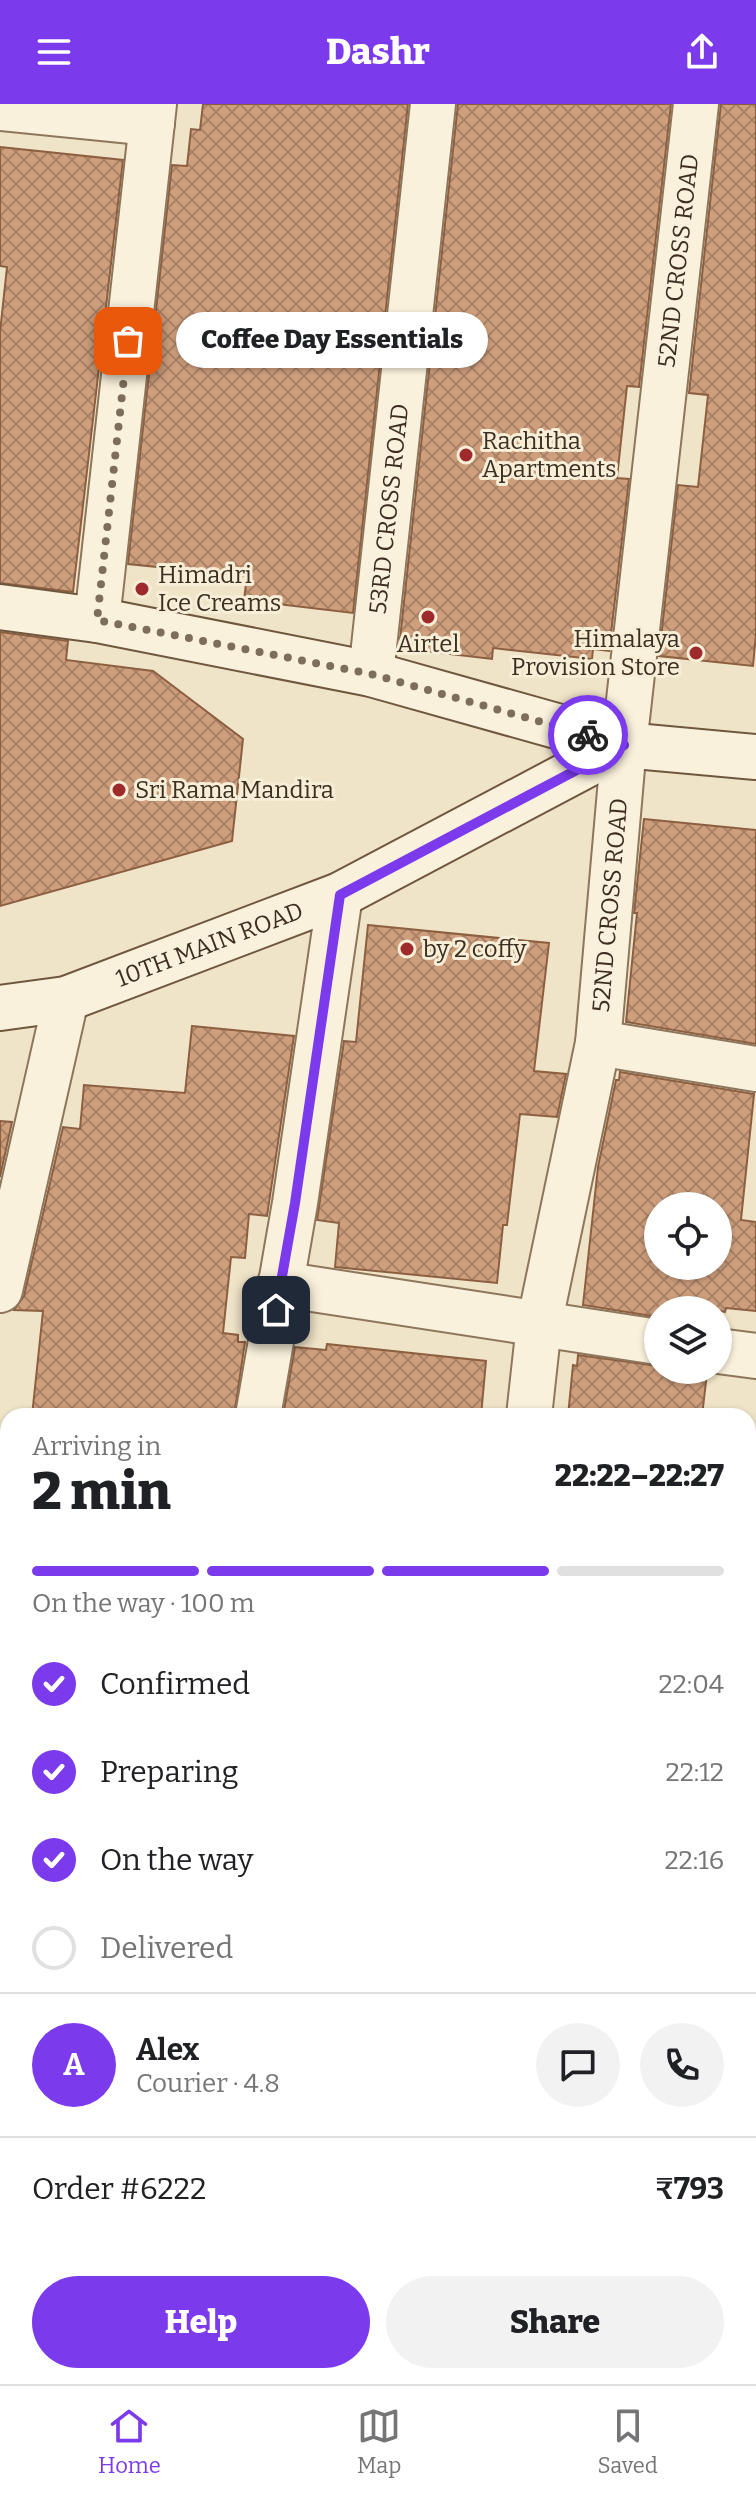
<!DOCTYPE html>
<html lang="en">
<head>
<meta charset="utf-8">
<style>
  body { margin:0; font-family:Bitter,serif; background:#f2f2f2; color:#202124; height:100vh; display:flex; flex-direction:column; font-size:30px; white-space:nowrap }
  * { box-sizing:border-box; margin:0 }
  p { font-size:26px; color:#757577 }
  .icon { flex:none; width:44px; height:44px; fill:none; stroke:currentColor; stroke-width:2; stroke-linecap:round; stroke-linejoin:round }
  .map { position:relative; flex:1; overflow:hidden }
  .drawer { position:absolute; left:0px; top:1304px; width:756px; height:976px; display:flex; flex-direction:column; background:#fff; border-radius:24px 24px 0 0; box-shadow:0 2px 6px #0004 }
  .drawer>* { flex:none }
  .tools { position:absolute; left:644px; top:1088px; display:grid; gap:16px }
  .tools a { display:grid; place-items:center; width:88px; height:88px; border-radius:50%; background:#fff; box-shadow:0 2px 6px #0004; font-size:40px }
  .pin { position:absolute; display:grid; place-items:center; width:68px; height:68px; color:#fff; margin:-34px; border-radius:16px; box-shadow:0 4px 12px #0006 }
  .courier { position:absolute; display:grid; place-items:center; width:80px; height:80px; margin:-40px; border:6px solid #7c3aed; border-radius:50%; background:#fff; color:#222; box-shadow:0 2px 10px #0007 }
  .bubble { position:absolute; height:56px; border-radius:28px; background:#fff; box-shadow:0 2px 6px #0004; font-size:26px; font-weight:800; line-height:56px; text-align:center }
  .headline em { font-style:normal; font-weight:800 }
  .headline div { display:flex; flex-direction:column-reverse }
  .headline { display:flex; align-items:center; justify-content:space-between; height:136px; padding:0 32px }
  h1 { font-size:52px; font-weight:800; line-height:60px }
  .bar { display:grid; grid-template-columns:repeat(4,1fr); gap:12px 8px; align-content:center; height:96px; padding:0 32px }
  .bar i { height:10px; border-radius:6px; background:#e0e0e0 }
  .bar .selected { background:#7c3aed }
  .bar p { grid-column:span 4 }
  .line { display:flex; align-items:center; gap:20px; padding:0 32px; border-top:2px solid #e0e0e0 }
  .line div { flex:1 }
  .round { display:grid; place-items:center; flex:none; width:84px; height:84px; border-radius:42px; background:#f2f2f2 }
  ol { padding:0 32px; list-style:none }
  li { display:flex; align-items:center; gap:24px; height:88px }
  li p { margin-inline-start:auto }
  li .icon { padding:8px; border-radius:50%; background:#7c3aed; color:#fff; stroke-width:4 }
  li:last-child { color:#757577 }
  li i { width:44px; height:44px; border:4px solid #e0e0e0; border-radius:50% }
  .action { display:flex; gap:16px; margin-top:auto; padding:16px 32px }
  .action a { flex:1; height:92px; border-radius:48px; background:#7c3aed; color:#fff; font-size:32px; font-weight:800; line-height:92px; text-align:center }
  .action a+a { background:#f2f2f2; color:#202124 }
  header { display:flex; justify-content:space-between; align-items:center; height:104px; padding:0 32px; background:#7c3aed; color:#fff; font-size:36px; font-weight:800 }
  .tabs { display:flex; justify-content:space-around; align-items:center; height:112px; border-top:2px solid #e0e0e0; background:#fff; font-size:22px; color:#757577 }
  .tabs a { display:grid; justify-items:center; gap:4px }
  .tabs .selected { color:#7c3aed }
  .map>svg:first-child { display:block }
</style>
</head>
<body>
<header><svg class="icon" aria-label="menu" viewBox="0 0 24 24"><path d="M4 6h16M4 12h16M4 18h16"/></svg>Dashr<svg class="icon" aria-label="share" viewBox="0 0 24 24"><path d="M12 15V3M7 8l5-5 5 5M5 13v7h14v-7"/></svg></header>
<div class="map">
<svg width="756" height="2280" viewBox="0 0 756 2280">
  <defs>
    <pattern id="building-cross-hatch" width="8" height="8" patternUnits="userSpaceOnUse" patternTransform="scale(2)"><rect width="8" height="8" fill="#cf9f7d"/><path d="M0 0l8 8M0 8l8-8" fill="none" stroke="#a98266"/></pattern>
  </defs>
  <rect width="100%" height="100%" fill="#f0e4c8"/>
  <!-- building -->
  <g fill="url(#building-cross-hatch)" stroke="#8d5f41" stroke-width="2" fill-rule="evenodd">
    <polygon points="203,0 408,0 353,509 244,496 247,472 128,460 172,61 187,62 191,25 200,26"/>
    <polygon points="458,0 671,0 639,283 627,282 617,374 629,375 609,547 593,545 592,555 493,544 492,555 399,544"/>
    <polygon points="721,0 756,0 756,530 753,562 659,552 678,381 698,383 708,291 689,289"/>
    <polygon points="0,43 123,56 73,488 0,479 0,228 7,163 0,162"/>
    <polygon points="0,528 68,537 66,556 153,567 243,635 232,737 0,802"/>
    <polygon points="644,715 756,726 756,940 626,918 637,809 634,809"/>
    <polygon points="368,821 549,839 534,967 566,970 557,1013 520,1010 507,1121 503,1121 497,1179 335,1163 339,1119 317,1116 344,937 356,938"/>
    <polygon points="192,922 294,932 267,1112 249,1110 245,1154 231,1153 223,1229 238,1231 238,1238 245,1238 234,1312 32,1312 43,1207 14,1206 24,1192 63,1023 80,1025 84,981 185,989"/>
    <path d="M620,968L754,990L741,1116L756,1118V1207L726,1204L725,1208L718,1206H658V1213L583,1201L598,1063L616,976H619ZM658,1102H718V1162H658Z"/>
    <polygon points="0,1017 12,1018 0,1073"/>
    <polygon points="327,1240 486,1257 481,1312 283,1312 295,1243 326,1246"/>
    <polygon points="578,1251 658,1262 658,1266 702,1266 707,1269 702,1312 568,1312 573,1261 577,1262"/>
  </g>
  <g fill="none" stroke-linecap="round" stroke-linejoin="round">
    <defs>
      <g id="street">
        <polyline points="0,4 152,19"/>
        <polyline points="97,516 154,0"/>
        <path id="s1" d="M371,570L433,0"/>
        <polyline points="598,939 756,965"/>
        <polyline points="280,1180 658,1238"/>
        <polyline points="0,1186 66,895"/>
        <polyline points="718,1247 756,1252"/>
        <polyline points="258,1312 295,1099 340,791"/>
        <path id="s2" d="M529,1312L539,1221L598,939L624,641L696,0"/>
        <polyline points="0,1716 8,1717"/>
        <polyline points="748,1727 756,1672"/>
        <polyline points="748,1766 756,1766"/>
        <polyline points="748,2265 756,2266"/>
        <polyline points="131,2280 132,2272"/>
        <polyline points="433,2280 434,2272"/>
      </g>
      <g id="secondary">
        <polyline points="0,503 97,516 371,570 624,641 756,653"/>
        <path id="s3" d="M0,904L66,895L340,791L624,641"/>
      </g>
    </defs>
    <!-- street casing -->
    <use href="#street" stroke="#8d765c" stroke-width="48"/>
    <!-- secondary casing -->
    <use href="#secondary" stroke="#6f573f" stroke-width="48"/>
    <!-- street -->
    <use href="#street" stroke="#faf1dc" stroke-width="44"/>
    <!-- secondary -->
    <use href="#secondary" stroke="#faf1dc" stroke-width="44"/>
  </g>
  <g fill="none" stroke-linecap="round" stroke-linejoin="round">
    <!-- done -->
    <polyline stroke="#7c6e5b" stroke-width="8" stroke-dasharray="0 14.4" points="128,237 97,516 371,570 588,631"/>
    <!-- route -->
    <polyline stroke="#7c3aed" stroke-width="10" points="276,1206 295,1099 340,791 624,641 588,631"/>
  </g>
  <!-- markers -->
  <g fill="#9e2a2b" stroke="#f7eed8" stroke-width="3">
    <circle cx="466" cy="351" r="8"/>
    <circle cx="142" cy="485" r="8"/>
    <circle cx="428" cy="513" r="8"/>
    <circle cx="696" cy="549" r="8"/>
    <circle cx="119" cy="686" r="8"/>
    <circle cx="407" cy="845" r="8"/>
  </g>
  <g text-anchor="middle" stroke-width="6" stroke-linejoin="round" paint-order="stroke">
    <!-- street labels -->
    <g font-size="24" fill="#3d2e20" stroke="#f7eed8">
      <text dy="8" stroke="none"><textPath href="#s2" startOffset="1166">52ND CROSS ROAD</textPath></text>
      <text dy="8" stroke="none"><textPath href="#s1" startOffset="166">53RD CROSS ROAD</textPath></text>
      <text dy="8" stroke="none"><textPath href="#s2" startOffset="518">52ND CROSS ROAD</textPath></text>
      <text dy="8" stroke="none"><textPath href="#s3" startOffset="220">10TH MAIN ROAD</textPath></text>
    </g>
    <!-- poi labels -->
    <g font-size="24" fill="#3d2e20" stroke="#f7eed8" text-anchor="start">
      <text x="482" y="345">Rachitha<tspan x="482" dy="28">Apartments</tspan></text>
      <text x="158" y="479">Himadri<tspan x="158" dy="28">Ice Creams</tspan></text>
      <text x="680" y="543" text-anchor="end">Himalaya<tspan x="680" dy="28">Provision Store</tspan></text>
      <text x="428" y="548" text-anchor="middle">Airtel</text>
      <text x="135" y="694">Sri Rama Mandira</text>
      <text x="423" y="853">by 2 coffy</text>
    </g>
  </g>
</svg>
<div class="tools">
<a><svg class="icon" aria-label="locate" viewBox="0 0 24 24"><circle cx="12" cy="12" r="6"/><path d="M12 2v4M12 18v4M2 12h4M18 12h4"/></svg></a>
<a><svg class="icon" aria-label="layers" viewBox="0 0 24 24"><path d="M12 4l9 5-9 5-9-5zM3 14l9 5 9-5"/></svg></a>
</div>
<div class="pin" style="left:128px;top:237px;background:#ea580c"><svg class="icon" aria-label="bag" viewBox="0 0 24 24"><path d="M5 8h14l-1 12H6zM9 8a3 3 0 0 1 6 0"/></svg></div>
<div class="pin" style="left:276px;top:1206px;background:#1f2937"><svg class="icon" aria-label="home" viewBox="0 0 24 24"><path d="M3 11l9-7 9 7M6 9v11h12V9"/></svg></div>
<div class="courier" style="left:588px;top:631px"><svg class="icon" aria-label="bike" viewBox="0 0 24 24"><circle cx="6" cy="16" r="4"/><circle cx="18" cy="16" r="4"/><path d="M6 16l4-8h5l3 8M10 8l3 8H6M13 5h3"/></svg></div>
<div class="bubble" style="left:176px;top:208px;width:312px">Coffee Day Essentials</div>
<section class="drawer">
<div class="headline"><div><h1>2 min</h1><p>Arriving in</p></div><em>22:22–22:27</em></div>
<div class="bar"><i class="selected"></i><i class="selected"></i><i class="selected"></i><i></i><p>On the way · 100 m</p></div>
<ol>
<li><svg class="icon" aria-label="check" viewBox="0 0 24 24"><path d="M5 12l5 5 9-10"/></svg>Confirmed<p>22:04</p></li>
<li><svg class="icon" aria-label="check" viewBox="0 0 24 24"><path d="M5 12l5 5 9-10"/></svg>Preparing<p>22:12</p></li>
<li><svg class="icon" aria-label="check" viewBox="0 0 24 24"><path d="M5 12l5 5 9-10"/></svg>On the way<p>22:16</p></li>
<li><i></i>Delivered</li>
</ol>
<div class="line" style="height:144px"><b class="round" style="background:#7c3aed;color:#fff">A</b><div><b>Alex</b><p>Courier · 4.8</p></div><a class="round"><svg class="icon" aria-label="chat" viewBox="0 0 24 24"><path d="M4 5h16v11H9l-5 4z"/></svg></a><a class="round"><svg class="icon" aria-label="phone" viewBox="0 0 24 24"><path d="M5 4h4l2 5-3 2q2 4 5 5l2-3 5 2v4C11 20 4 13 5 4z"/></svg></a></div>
<div class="line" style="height:104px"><div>Order #6222</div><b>₹793</b></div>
<div class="action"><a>Help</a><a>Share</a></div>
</section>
</div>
<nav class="tabs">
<a class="selected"><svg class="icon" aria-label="home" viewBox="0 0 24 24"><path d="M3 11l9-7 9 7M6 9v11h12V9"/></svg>Home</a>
<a><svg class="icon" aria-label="map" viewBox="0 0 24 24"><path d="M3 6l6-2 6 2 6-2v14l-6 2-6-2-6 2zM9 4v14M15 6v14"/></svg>Map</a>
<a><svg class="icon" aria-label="saved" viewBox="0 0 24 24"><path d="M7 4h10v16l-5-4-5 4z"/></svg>Saved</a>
</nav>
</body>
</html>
